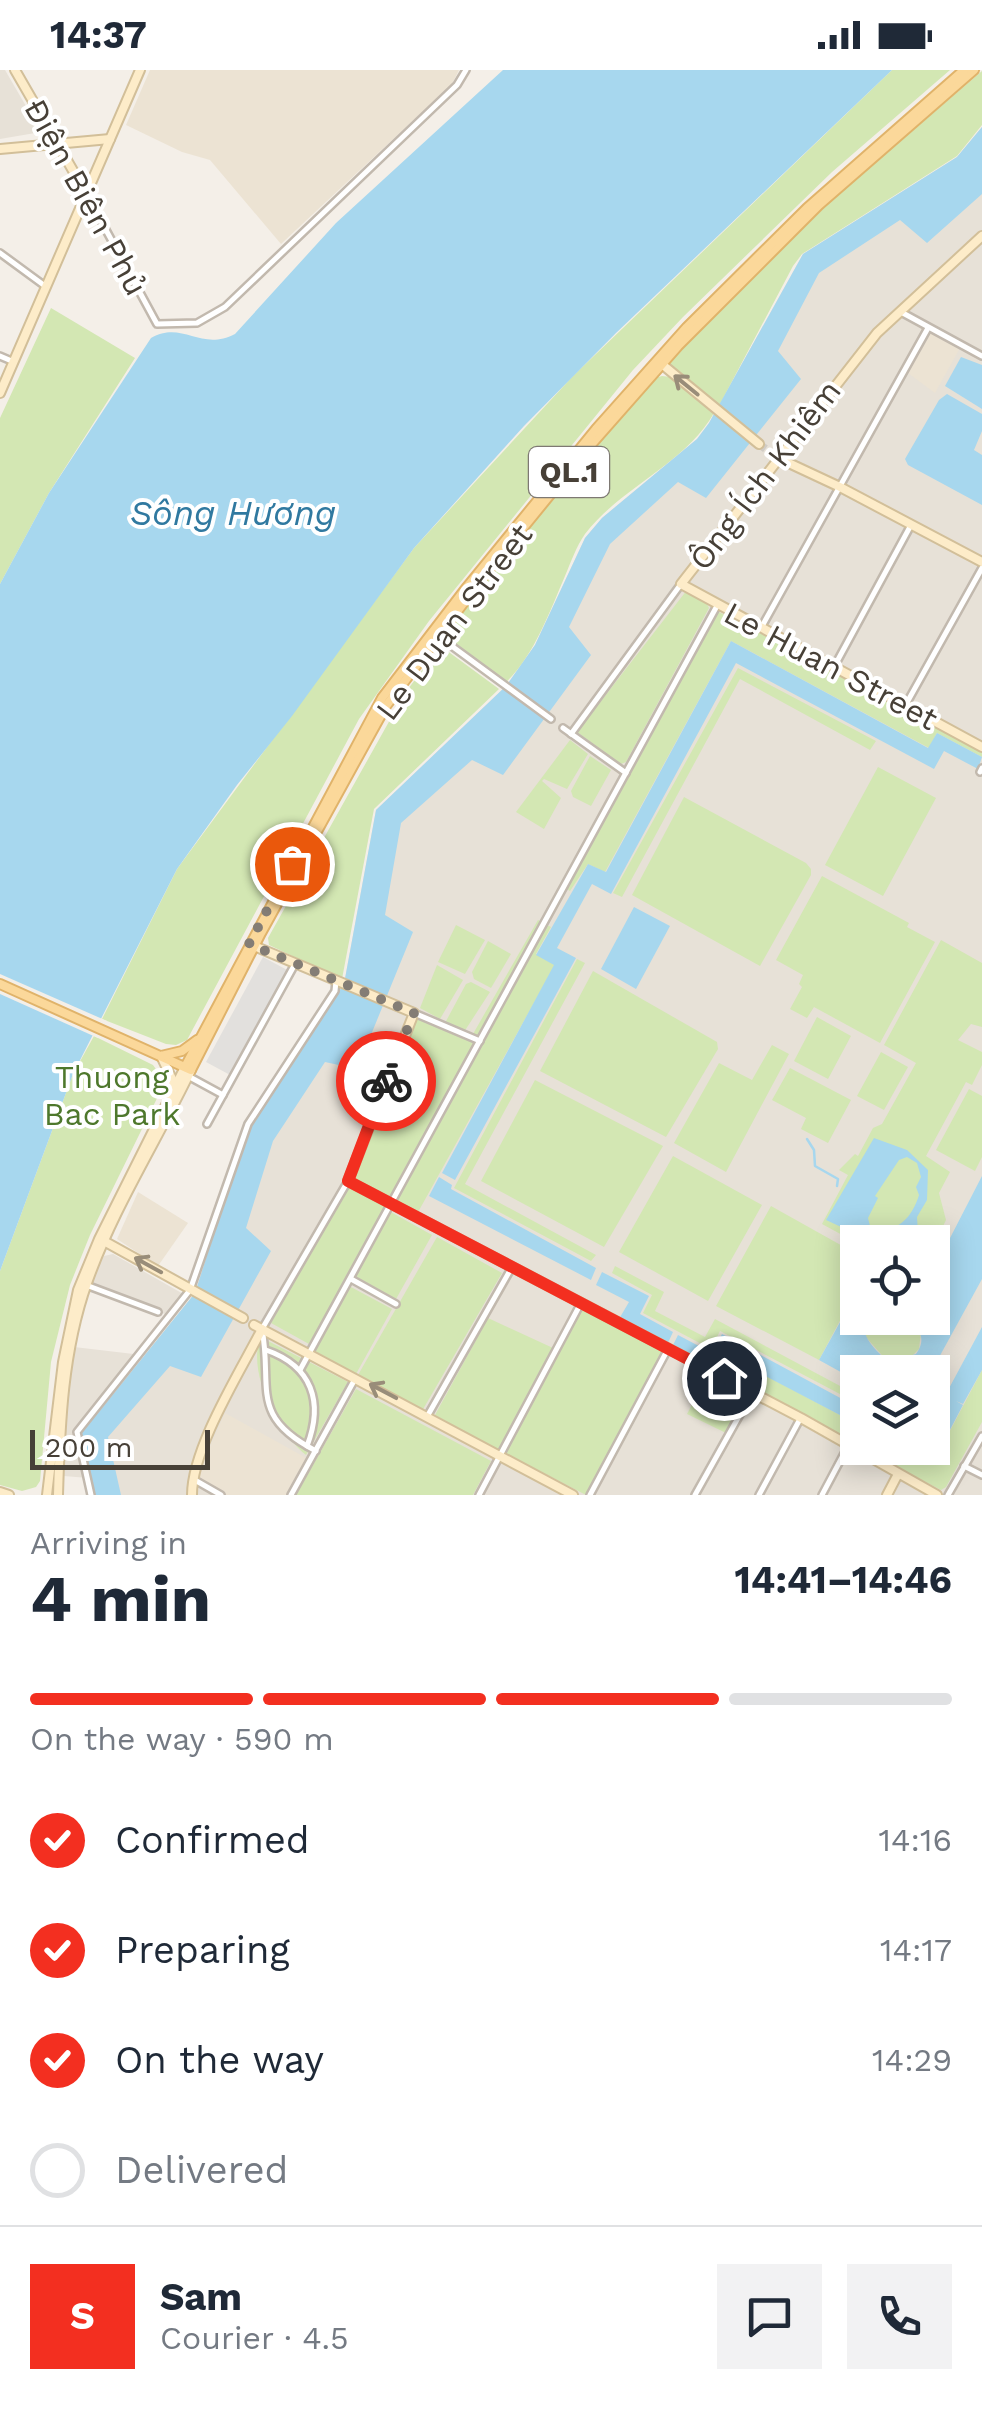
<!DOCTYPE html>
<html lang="en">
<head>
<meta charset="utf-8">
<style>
  body { margin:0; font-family:"Work Sans",sans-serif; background:#f2f2f3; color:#1f2937; height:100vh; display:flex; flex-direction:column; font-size:38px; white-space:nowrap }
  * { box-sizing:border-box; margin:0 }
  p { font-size:32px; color:#747a83 }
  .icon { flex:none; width:55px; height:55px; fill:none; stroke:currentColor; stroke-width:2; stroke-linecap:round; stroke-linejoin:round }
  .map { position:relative; height:1425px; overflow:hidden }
  .side { display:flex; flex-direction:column; background:#fff; flex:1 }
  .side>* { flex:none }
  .controls { position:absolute; left:840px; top:1155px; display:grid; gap:20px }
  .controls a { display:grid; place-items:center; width:110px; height:110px; border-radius:0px; background:#fff; box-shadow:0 5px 25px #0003; font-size:50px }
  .scale { position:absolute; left:30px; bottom:25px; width:180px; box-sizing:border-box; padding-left:10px; border:5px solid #474037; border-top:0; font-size:28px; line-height:35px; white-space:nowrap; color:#474037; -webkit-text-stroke:8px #fff; paint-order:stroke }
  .pin { position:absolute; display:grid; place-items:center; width:85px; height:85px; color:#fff; margin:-42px; border:5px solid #fff; border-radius:50%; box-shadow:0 2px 10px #0007 }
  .courier { position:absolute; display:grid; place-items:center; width:100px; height:100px; margin:-50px; border:8px solid #f32f20; border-radius:50%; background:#fff; color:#222; box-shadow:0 2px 12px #0007 }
  .head em { font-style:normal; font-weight:700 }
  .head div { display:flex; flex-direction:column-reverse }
  .head { display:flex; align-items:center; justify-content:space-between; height:170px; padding:0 30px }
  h1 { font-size:65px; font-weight:700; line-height:75px }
  .bar { display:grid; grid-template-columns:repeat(4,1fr); gap:15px 10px; align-content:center; height:120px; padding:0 30px }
  .bar i { height:12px; border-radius:8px; background:#e0e1e3 }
  .bar .on { background:#f32f20 }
  .bar p { grid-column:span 4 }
  .line { display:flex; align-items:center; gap:25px; padding:0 30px; border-top:2px solid #e0e1e3 }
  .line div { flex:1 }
  .round { display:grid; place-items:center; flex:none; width:105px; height:105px; border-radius:0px; background:#f2f2f3 }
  ol { padding:0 30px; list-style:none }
  li { display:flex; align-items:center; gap:30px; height:110px }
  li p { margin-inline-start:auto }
  li .icon { padding:10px; border-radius:50%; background:#f32f20; color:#fff; stroke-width:4 }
  li:last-child { color:#747a83 }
  li i { width:55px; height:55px; border:5px solid #e0e1e3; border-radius:50% }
  .status { display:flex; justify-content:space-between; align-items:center; height:70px; padding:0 50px; background:#fff; direction:ltr }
  .status svg { height:28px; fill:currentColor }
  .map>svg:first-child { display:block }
</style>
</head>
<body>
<div class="status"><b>14:37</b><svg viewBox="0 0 49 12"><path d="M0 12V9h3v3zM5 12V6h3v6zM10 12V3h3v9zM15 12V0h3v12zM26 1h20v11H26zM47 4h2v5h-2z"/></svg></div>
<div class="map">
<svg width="982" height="1425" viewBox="0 0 982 1425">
  <rect width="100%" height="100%" fill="#f4efe8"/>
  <!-- residential -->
  <g fill="#e7e1d7" fill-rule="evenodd">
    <polygon points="0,0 5,0 41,62 0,69"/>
    <path d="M982,57V1425H95L80,1363L88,1408L64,1406L67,1314L74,1277L142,1285L98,1343L195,1223L247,1060L344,914L376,740L506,616L535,575L585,468L602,448L697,369L709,353L803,184L957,87ZM858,1172H932V1248H858ZM858,1302H932V1378H858Z"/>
    <polygon points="113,1184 185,1225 172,1247 90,1213 104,1186"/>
  </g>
  <!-- education -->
  <g fill="#ece3d3">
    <polygon points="150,0 459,0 452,14 281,174 210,90 182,82 126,55"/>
    <polygon points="931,263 960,278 935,323 908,303"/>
    <polygon points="138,1122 188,1153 158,1196 117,1169"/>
    <polygon points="225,1343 308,1389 287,1425 227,1425 196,1408"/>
  </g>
  <!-- green -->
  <g fill="#d3e7b3">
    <polygon points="892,0 950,0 832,102 683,247 633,300 429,551 359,649 187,970 176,975 166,974 102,949 177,799 414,478 573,306"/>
    <polygon points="982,1 982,55 957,86 802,184 793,196 719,336 673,300 670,293 673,285 831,131"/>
    <polygon points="51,238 135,288 49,423 0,514 0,348"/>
    <path d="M662,306L671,307L714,343C684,395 621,417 585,464C576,477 571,492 565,506C550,541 533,588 505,613L446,568V559L651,309Z"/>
    <polygon points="687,520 705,530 709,538 626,692 621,694 577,662"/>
    <polygon points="715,540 982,678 982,687 937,663 929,678 731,571 605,802 588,794 570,821 564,817"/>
    <polygon points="446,580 499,619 374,739 342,909 269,875 268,868 405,623 433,586"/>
    <polygon points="738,598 876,671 870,680 740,609 622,827 613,823"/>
    <polygon points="570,670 588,684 567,719 544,709 542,711 561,728 544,759 516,742"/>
    <polygon points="590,686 611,700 591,736 573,727 571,721"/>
    <polygon points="878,697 936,728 883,826 825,795"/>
    <polygon points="684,727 806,793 811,799 811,805 760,896 632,825"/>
    <polygon points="822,806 909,853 907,857 935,872 880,973 814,937 807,948 790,939 802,917 799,914 803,905 776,890"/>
    <polygon points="538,850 551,857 536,884 555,895 417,1144 351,1109 374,1045 369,1045 372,1035 411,937 445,953 466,914 471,912 490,922 464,962 473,964"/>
    <polygon points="456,855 485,870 465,904 438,892"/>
    <polygon points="941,870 982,893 982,957 971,954 958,970 982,982 982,995 972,1015 966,1012 926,1086 950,1102 939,1123 946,1150 933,1177 932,1172 857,1173 822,1154 848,1105 839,1100 855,1084 858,1086 873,1058 882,1054 916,993 884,975"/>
    <polygon points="488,871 511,884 491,918 474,909 472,902"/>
    <polygon points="577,889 585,893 465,1114 596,1185 591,1191 454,1118"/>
    <polygon points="437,895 463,910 440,949 420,938"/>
    <polygon points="593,901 717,972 718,979 666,1067 540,1001"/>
    <polygon points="817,947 851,966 828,1009 794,991"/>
    <polygon points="94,966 153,995 165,1012 90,1165 70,1215 51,1292 40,1411 36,1417 22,1421 0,1415 0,1201 73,1004"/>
    <polygon points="772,975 789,984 726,1102 674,1073 719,993 752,1010"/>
    <polygon points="881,982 908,997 884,1040 857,1026"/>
    <polygon points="790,998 851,1030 828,1073 801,1059 806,1048 772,1030"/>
    <polygon points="535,1010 663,1076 604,1177 481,1111"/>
    <polygon points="969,1019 982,1026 982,1087 975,1101 936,1080"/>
    <polygon points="673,1086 762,1135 708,1231 619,1182"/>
    <polygon points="348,1115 386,1136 309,1274 271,1253"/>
    <polygon points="771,1136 855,1183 850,1192 857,1196 857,1218 847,1237 854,1241 850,1248 843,1245 819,1290 716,1236"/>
    <polygon points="389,1141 432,1165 396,1229 353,1205"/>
    <polygon points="437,1167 502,1203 422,1341 358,1305"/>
    <polygon points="615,1196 664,1222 655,1241 705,1267 715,1249 857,1325 857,1333 720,1261 711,1279 643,1243 652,1225 612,1203"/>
    <polygon points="349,1216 392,1239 356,1304 313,1280"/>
    <polygon points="582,1239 663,1281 586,1425 505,1383"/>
    <polygon points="488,1248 553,1278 498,1380 435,1345"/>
    <polygon points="864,1248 906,1248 921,1262 919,1279 910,1288 888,1292 864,1265"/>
    <path d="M266,1270L348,1312L306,1385C280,1365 249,1306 259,1273Z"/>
    <polygon points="729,1286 857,1354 857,1375 720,1302"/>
    <polygon points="982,1300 982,1352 946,1417 941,1420 861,1378 902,1378 933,1393"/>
    <polygon points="710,1301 751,1321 728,1364 687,1344"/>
    <polygon points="356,1319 491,1391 473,1425 296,1425"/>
  </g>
  <!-- parking -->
  <polygon fill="#e2e0dd" points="263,887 289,901 232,1006 206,992"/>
  <!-- water -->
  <g fill="#a7d7ee" fill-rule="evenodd">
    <path d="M503,0H892L616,263L524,356L414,478L292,646L237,715L177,799L73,1004L0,1201V514L49,423L151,268C183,250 200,282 235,264L336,153Z"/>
    <polygon points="982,57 982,124 927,173 900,150 819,203 778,281 801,309 706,428 678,412 610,474 569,557 591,585 503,705 472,690 401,753 385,845 413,862 357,999 325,992 273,1071 246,1158 271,1181 201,1307 170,1296 108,1367 121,1425 95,1425 81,1364 195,1223 247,1060 344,914 376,740 506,616 535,575 585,468 602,448 697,369 709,353 803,184 957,87"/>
    <polygon points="961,287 982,295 982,339 945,316"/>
    <polygon points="947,324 982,344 982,361 974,380 982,385 982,435 908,395 905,389 939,330"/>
    <polygon points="731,571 928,678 937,663 982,687 978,699 944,681 934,699 736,593 611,824 592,814 557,878 576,888 455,1110 442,1103 554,895 536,885 588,794 606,802"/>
    <polygon points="634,837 670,856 636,919 601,899"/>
    <path d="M874,1068L907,1080L928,1100L927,1130L917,1147L918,1163L911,1172H904L908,1164L905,1160L882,1165L866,1158L852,1162L826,1150ZM907,1087L917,1093L921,1107L916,1117L919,1125C912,1148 896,1166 870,1156L868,1148L878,1128L875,1126L899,1090Z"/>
    <path d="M982,1106V1209L931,1302H858L857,1311L819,1290L844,1245L850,1248L853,1242L847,1237L857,1218L858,1248H864C861,1268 874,1278 888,1292L916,1284C927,1269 920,1258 906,1248H932L933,1201Z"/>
    <polygon points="439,1107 452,1115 451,1119 596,1198 591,1210 429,1126"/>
    <polygon points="602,1202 649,1226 640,1244 673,1262 667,1275 619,1249 629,1232 596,1215"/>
    <polygon points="982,1257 982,1300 963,1334 956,1331 963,1335 932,1394 902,1378 932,1378 933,1348"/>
    <polygon points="722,1264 857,1337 857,1354 729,1287 720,1302 672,1277 678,1265 712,1283"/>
  </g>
  <!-- pier -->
  <polygon fill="#f4efe8" points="0,904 107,951 98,968 0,924"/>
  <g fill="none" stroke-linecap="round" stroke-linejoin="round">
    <!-- stream -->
    <polyline stroke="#a7d7ee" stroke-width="2.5" points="807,1069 814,1080 815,1096 838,1109 837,1116"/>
    <!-- secondary-tunnel -->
    <polyline stroke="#d1ccc5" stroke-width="8" stroke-dasharray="8 4" stroke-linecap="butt" points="759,374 778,388"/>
    <defs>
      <g id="street">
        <polyline points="87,125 157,254 197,253 225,237 457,15 466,0"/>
        <polyline points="0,183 45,216"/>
        <polyline points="901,242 982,286"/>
        <polyline points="0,286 14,292"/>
        <polyline points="761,558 928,258"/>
        <polyline points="438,566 551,649"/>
        <polyline points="834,597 911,455"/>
        <polyline points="905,636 982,498"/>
        <polyline points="563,658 626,703"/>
        <polyline points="571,664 681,514"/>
        <polyline points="980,702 982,698"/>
        <polyline points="414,943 480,971"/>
        <polyline points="188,1006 223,1025"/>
        <polyline points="207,1054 295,894"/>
        <polyline points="351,1209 396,1234"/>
        <polyline points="86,1215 158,1242"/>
        <path d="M266,1280C312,1296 324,1332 307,1376"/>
        <polyline points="300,1300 718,534"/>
        <polyline points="428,1345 512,1197"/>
        <path d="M316,1381C248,1346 273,1317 262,1259L348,1111"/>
        <polyline points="964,1396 982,1405"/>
        <polyline points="193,1409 221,1425"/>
        <polyline points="91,1425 77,1362 190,1220 248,1054 335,921 336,911"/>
        <polyline points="291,1425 355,1309"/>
        <polyline points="479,1425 581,1233"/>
        <polyline points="590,1425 668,1279"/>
        <polyline points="695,1425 752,1323"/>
        <polyline points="759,1425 800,1349"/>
        <polyline points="822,1425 848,1376"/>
        <polyline points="948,1425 982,1366"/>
      </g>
      <g id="secondary">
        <polyline points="15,0 87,125"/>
        <polyline points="0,79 110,69"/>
        <polyline points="982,166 877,263 681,514 982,677"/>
        <polyline points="658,291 759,374"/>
        <polyline points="0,323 140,0"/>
        <polyline points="778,388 840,417 982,492"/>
        <polyline points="254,876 414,943 348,1111 801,1348 937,1425"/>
        <polyline points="161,986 173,1011 171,1019"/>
        <polyline points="102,1170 243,1248"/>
        <polyline points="254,1255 573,1425"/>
        <polyline points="0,1422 9,1425"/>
        <polyline points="47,1425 63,1292 78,1220 99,1169 185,997"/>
        <path d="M58,1425C60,1354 63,1281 87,1213C113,1139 157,1071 191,1000"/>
        <path d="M192,1425C192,1378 240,1302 262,1259"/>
        <polyline points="887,1425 898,1404"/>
      </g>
      <g id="primary">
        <polyline points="0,914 191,1000 261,863 386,636 483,507 589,377 678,276 819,135 974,0"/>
        <polyline points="161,986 182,981 197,970"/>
        <polyline points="185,997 382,628 467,517 596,359 687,257 807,138 964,0"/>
      </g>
    </defs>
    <!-- street casing -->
    <use href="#street" stroke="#c2b9ae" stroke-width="10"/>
    <!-- secondary casing -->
    <use href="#secondary" stroke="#d2bf99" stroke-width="12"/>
    <!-- primary casing -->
    <use href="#primary" stroke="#e0b36a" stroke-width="12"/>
    <!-- street -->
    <use href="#street" stroke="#fff" stroke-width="5"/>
    <!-- secondary -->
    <use href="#secondary" stroke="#fdecc9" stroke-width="8"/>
    <!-- primary -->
    <use href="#primary" stroke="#fbd89a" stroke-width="8"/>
  </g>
  <!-- one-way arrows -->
  <defs><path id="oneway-shaft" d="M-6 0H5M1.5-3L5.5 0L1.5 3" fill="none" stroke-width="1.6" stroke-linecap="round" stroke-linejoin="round" transform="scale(2.5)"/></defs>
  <g stroke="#998d79">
    <use href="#oneway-shaft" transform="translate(686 315) rotate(-141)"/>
    <use href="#oneway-shaft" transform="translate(148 1195) rotate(-151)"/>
    <use href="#oneway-shaft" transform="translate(383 1321) rotate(-152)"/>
  </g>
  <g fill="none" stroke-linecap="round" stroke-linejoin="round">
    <!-- done -->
    <polyline stroke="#847d75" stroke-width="10" stroke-dasharray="0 18" points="292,794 249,874 414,943 386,1011"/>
    <!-- route -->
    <polyline stroke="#f32f20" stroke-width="12" points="386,1011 348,1111 724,1308"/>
  </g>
  <g text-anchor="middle" stroke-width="8" stroke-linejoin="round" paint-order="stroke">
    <!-- shield labels -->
    <rect fill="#fff" stroke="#7e7973" stroke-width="2.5" x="529" y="377" width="80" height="50" rx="8"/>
    <g font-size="30" font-weight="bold" fill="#474037">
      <text x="569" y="412">QL.1</text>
    </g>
    <!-- street labels -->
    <g font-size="32" fill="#474037" stroke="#fff">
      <text transform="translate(86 127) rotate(61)" y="11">Điện Biên Phủ</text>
      <text transform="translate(765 405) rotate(-53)" y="11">Ông Ích Khiêm</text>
      <text transform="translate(454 552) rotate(-53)" y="11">Le Duan Street</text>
      <text transform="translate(831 596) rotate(28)" y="11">Le Huan Street</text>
    </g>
    <!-- park labels -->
    <g font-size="32" fill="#4e782c" stroke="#fff">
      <text x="112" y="1018">Thuong<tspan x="112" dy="37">Bac Park</tspan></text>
    </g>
    <!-- water labels -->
    <g font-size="35" font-style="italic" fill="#3079a0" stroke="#fff">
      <text x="233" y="455">Sông Hương</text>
    </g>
  </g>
</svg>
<div class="controls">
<a><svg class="icon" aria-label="locate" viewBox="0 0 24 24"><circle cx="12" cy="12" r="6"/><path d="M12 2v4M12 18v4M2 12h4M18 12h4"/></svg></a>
<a><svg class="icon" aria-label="layers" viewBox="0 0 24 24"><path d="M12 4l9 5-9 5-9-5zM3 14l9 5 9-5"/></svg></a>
</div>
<div class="scale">200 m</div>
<div class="pin" style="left:292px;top:794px;background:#ea580c"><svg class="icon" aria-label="bag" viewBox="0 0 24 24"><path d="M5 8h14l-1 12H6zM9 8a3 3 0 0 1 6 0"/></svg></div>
<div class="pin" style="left:724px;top:1308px;background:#1f2937"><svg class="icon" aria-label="home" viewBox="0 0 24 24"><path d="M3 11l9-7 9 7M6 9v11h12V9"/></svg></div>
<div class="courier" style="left:386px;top:1011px"><svg class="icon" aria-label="bike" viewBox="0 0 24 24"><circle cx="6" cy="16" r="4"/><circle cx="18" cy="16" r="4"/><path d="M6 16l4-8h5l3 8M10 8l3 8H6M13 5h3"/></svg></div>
</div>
<section class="side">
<div class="head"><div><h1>4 min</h1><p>Arriving in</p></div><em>14:41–14:46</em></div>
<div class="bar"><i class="on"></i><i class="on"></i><i class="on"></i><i></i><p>On the way · 590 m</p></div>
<ol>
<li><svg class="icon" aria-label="check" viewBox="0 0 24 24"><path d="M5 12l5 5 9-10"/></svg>Confirmed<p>14:16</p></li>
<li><svg class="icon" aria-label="check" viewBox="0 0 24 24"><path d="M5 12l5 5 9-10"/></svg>Preparing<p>14:17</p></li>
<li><svg class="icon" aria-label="check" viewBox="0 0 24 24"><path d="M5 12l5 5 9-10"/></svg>On the way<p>14:29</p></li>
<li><i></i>Delivered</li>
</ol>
<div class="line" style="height:180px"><b class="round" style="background:#f32f20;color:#fff">S</b><div><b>Sam</b><p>Courier · 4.5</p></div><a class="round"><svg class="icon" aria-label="chat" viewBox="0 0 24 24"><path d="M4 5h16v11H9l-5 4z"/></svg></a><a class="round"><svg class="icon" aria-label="phone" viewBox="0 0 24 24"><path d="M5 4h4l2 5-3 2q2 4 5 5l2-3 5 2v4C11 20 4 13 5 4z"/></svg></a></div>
</section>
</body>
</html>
